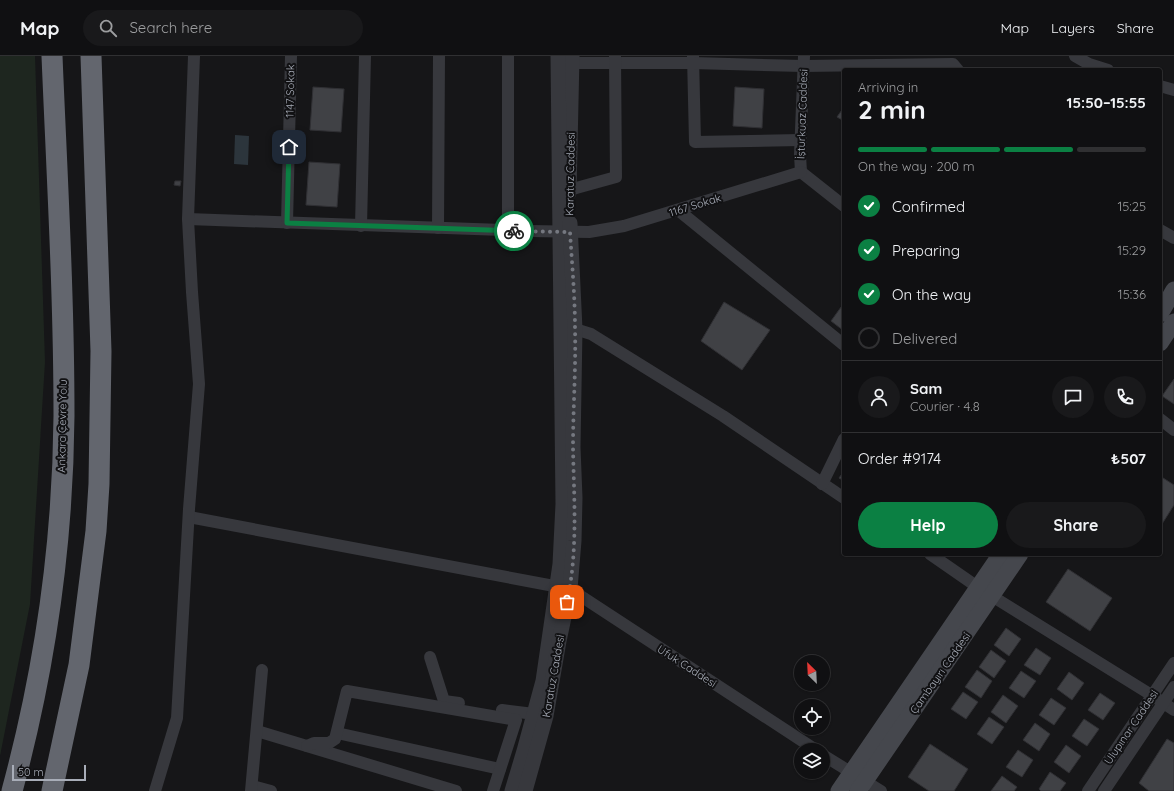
<!DOCTYPE html>
<html lang="en">
<head>
<meta charset="utf-8">
<style>
  body { margin:0; font-family:Quicksand,sans-serif; background:#19191b; color:#f1f3f6; height:100vh; display:flex; flex-direction:column; font-size:15px; white-space:nowrap }
  * { box-sizing:border-box; margin:0 }
  p { font-size:13px; color:#9c9d9f }
  .icon { flex:none; width:22px; height:22px; fill:none; stroke:currentColor; stroke-width:2; stroke-linecap:round; stroke-linejoin:round }
  .map { position:relative; flex:1; overflow:hidden }
  .sheet { position:absolute; left:842px; top:12px; width:320px; height:488px; display:flex; flex-direction:column; background:#101012; border-radius:4px; box-shadow:0 1px 3px #0004,0 0 0 1px #303032 }
  .sheet>* { flex:none }
  .needle { width:26px; rotate:336deg }
  .controls { position:absolute; left:794px; top:599px; display:grid; gap:8px }
  .controls a { display:grid; place-items:center; width:36px; height:36px; border-radius:50%; background:#101012; box-shadow:0 1px 3px #0004,0 0 0 1px #303032; font-size:20px }
  .scale { position:absolute; left:12px; bottom:10px; width:74px; box-sizing:border-box; padding-left:4px; border:2px solid #a8adb8; border-top:0; font-size:11px; line-height:14px; white-space:nowrap; color:#a8adb8; -webkit-text-stroke:3px #111113; paint-order:stroke }
  .pin { position:absolute; display:grid; place-items:center; width:34px; height:34px; color:#fff; margin:-17px; border-radius:8px; box-shadow:0 2px 6px #0006 }
  .courier { position:absolute; display:grid; place-items:center; width:40px; height:40px; margin:-20px; border:3px solid #0b8043; border-radius:50%; background:#fff; color:#222; box-shadow:0 1px 5px #0007 }
  .headline em { font-style:normal; font-weight:800 }
  .headline div { display:flex; flex-direction:column-reverse }
  .headline { display:flex; align-items:center; justify-content:space-between; height:68px; padding:0 16px }
  h1 { font-size:26px; font-weight:800; line-height:30px }
  .bar { display:grid; grid-template-columns:repeat(4,1fr); gap:6px 4px; align-content:center; height:48px; padding:0 16px }
  .bar i { height:5px; border-radius:3px; background:#303032 }
  .bar .active { background:#0b8043 }
  .bar p { grid-column:span 4 }
  .line { display:flex; align-items:center; gap:10px; padding:0 16px; border-top:1px solid #303032 }
  .line div { flex:1 }
  .round { display:grid; place-items:center; flex:none; width:42px; height:42px; border-radius:21px; background:#19191b }
  ol { padding:0 16px; list-style:none }
  li { display:flex; align-items:center; gap:12px; height:44px }
  li p { margin-inline-start:auto }
  li .icon { padding:4px; border-radius:50%; background:#0b8043; color:#fff; stroke-width:4 }
  li:last-child { color:#9c9d9f }
  li i { width:22px; height:22px; border:2px solid #303032; border-radius:50% }
  .button { display:flex; gap:8px; margin-top:auto; padding:8px 16px }
  .button a { flex:1; height:46px; border-radius:24px; background:#0b8043; color:#fff; font-size:16px; font-weight:800; line-height:46px; text-align:center }
  .button a+a { background:#19191b; color:#f1f3f6 }
  header { display:flex; align-items:center; gap:24px; box-sizing:border-box; height:56px; padding:0 20px; background:#101012; border-bottom:1px solid #303032 }
  header strong { font-size:19px }
  nav { display:flex; gap:22px; margin-inline-start:auto; font-size:14px }
  .search { width:280px; height:36px; background:#19191b; display:flex; align-items:center; gap:10px; box-sizing:border-box; padding:0 14px; border-radius:22px; color:#9c9d9f; font-size:15px }
  .map>svg:first-child { display:block }
</style>
</head>
<body>
<header>
<strong>Map</strong>
<div class="search"><svg class="icon" aria-label="search" viewBox="0 0 24 24"><circle cx="10" cy="10" r="6"/><path d="M15 15l6 6"/></svg>Search here</div>
<nav><a>Map</a><a>Layers</a><a>Share</a></nav>
</header>
<div class="map">
<svg width="1174" height="735" viewBox="0 0 1174 735">
  <rect width="100%" height="100%" fill="#161618"/>
  <!-- green -->
  <polygon fill="#1e261f" points="0,0 35,0 45,306 30,548 0,700"/>
  <!-- water -->
  <polygon fill="#2c353c" points="235,79 249,80 248,109 234,108"/>
  <!-- building -->
  <g fill="#404145" stroke="#303034">
    <polygon points="313,31 344,33 341,76 310,74"/>
    <polygon points="735,31 764,33 762,72 733,70"/>
    <polygon points="844,51 844,65 837,61"/>
    <polygon points="309,106 340,108 337,151 306,149"/>
    <polygon points="175,125 181,125 180,130 174,129"/>
    <polygon points="724,246 770,274 742,314 701,285"/>
    <polygon points="844,247 844,275 831,265"/>
    <polygon points="1174,323 1174,348 1162,340"/>
    <polygon points="844,415 844,425 839,422"/>
    <polygon points="1160,420 1174,429 1174,449 1162,468 1160,466"/>
    <polygon points="1068,513 1112,542 1090,575 1046,546"/>
    <polygon points="1006,572 1021,583 1009,600 994,589"/>
    <polygon points="1036,592 1051,602 1040,619 1024,609"/>
    <polygon points="991,594 1006,605 994,622 979,611"/>
    <polygon points="977,614 992,625 981,642 965,631"/>
    <polygon points="1021,615 1036,625 1024,642 1009,632"/>
    <polygon points="1069,616 1084,627 1072,644 1057,633"/>
    <polygon points="963,636 978,646 966,663 951,653"/>
    <polygon points="1100,637 1115,647 1103,664 1088,654"/>
    <polygon points="1003,639 1018,650 1006,667 991,656"/>
    <polygon points="1051,642 1066,652 1054,669 1039,659"/>
    <polygon points="989,661 1004,671 992,688 977,678"/>
    <polygon points="1084,663 1099,673 1087,690 1072,680"/>
    <polygon points="1035,667 1050,678 1039,695 1023,684"/>
    <polygon points="1167,683 1174,687 1174,735 1149,735 1139,727"/>
    <polygon points="930,688 968,713 954,735 929,735 908,721"/>
    <polygon points="1066,689 1081,700 1069,717 1054,706"/>
    <polygon points="1018,694 1033,704 1022,721 1006,711"/>
    <polygon points="1050,716 1066,727 1060,735 1041,735 1039,733"/>
    <polygon points="1002,720 1017,731 1014,735 991,735"/>
  </g>
  <g fill="none" stroke-linecap="round" stroke-linejoin="round">
    <!-- minor -->
    <g stroke="#37383d" stroke-width="12">
      <polyline points="693,0 695,86 800,84"/>
      <polyline points="1075,0 1089,8 1108,14"/>
      <polyline points="572,7 693,7 803,10 953,8 958,14"/>
      <polyline points="1160,30 1174,34"/>
      <polyline points="801,116 800,99 804,0"/>
      <polyline points="801,116 844,150"/>
      <polyline points="569,134 616,121 615,0"/>
      <polyline points="678,154 844,289"/>
      <polyline points="188,163 530,175 589,176 624,170 801,116"/>
      <polyline points="287,167 291,0"/>
      <polyline points="361,170 365,0"/>
      <polyline points="438,172 439,0"/>
      <polyline points="1160,174 1174,182"/>
      <polyline points="508,175 508,0"/>
      <polyline points="575,273 591,278 723,360 844,442"/>
      <polyline points="1160,363 1174,374"/>
      <polyline points="822,428 844,383"/>
      <polyline points="189,461 570,533 816,694"/>
      <polyline points="930,498 979,532 1153,640 1174,654"/>
      <polyline points="430,601 444,645 459,647"/>
      <polyline points="502,654 542,659"/>
      <polyline points="257,675 456,735"/>
      <polyline points="337,677 500,713"/>
      <polyline points="307,690 314,687 329,687 335,683 347,635 516,664 493,735"/>
      <polyline points="823,699 881,735"/>
      <polyline points="252,730 271,735"/>
      <polyline points="155,735 177,662 189,453 199,328 192,236 188,163 194,0"/>
      <polyline points="251,735 262,614"/>
      <polyline points="1088,735 1174,607"/>
      <polyline points="1104,735 1174,631"/>
    </g>
    <!-- tertiary -->
    <g stroke="#37383d" stroke-width="15">
      <polyline points="569,137 572,0"/>
      <polyline points="512,735 524,695 543,625 560,508 563,448 558,0"/>
      <polyline points="525,735 546,660 559,585 570,533 574,485 575,442 573,391 575,273 570,167"/>
    </g>
    <!-- secondary -->
    <g stroke="#45474d" stroke-width="17">
      <polyline points="1160,258 1174,234"/>
      <polyline points="1160,287 1174,266"/>
      <polyline points="839,735 1001,498"/>
      <polyline points="858,735 1020,498"/>
    </g>
    <!-- motorway -->
    <g stroke="#63666e" stroke-width="21">
      <path d="M12,735C45,613 63,486 64,360C64,240 57,120 52,0"/>
      <polyline points="52,735 79,609 96,475 99,428 101,295 91,0"/>
    </g>
  </g>
  <g fill="none" stroke-linecap="round" stroke-linejoin="round">
    <!-- done -->
    <path stroke="#757880" stroke-width="4" stroke-dasharray="0 7.2" d="M514,175L570,176C572,208 575,241 575,273C576,313 573,352 573,392C574,443 578,496 567,546"/>
    <!-- route -->
    <polyline stroke="#0b8043" stroke-width="5" points="289,91 287,167 514,175"/>
  </g>
  <g text-anchor="middle" stroke-width="4" stroke-linejoin="round" paint-order="stroke">
    <!-- street labels -->
    <g font-size="11" fill="#a8adb8" stroke="#111113">
      <text transform="translate(290 35) rotate(-89)" y="4">1147 Sokak</text>
      <text transform="translate(802 58) rotate(-88)" y="4">İşturkuaz Caddesi</text>
      <text transform="translate(570 118) rotate(-89)" y="4">Karatuz Caddesi</text>
      <text transform="translate(695 149) rotate(-17)" y="4">1167 Sokak</text>
      <text transform="translate(62 370) rotate(-89)" y="4">Ankara Çevre Yolu</text>
      <text transform="translate(687 610) rotate(33)" y="4">Ufuk Caddesi</text>
      <text transform="translate(940 617) rotate(-55)" y="4">Çambayırı Caddesi</text>
      <text transform="translate(553 620) rotate(-80)" y="4">Karatuz Caddesi</text>
      <text transform="translate(1131 671) rotate(-56)" y="4">Ulupınar Caddesi</text>
    </g>
  </g>
</svg>
<div class="controls">
<a><svg class="needle" viewBox="-14 -14 28 28"><path d="M0-13l5 13h-10z" fill="#e53935"/><path d="M0 13l5-13h-10z" fill="#9c9d9f"/></svg></a>
<a><svg class="icon" aria-label="locate" viewBox="0 0 24 24"><circle cx="12" cy="12" r="6"/><path d="M12 2v4M12 18v4M2 12h4M18 12h4"/></svg></a>
<a><svg class="icon" aria-label="layers" viewBox="0 0 24 24"><path d="M12 4l9 5-9 5-9-5zM3 14l9 5 9-5"/></svg></a>
</div>
<div class="scale">50 m</div>
<div class="pin" style="left:567px;top:546px;background:#ea580c"><svg class="icon" aria-label="bag" viewBox="0 0 24 24"><path d="M5 8h14l-1 12H6zM9 8a3 3 0 0 1 6 0"/></svg></div>
<div class="pin" style="left:289px;top:91px;background:#1f2937"><svg class="icon" aria-label="home" viewBox="0 0 24 24"><path d="M3 11l9-7 9 7M6 9v11h12V9"/></svg></div>
<div class="courier" style="left:514px;top:175px"><svg class="icon" aria-label="bike" viewBox="0 0 24 24"><circle cx="6" cy="16" r="4"/><circle cx="18" cy="16" r="4"/><path d="M6 16l4-8h5l3 8M10 8l3 8H6M13 5h3"/></svg></div>
<section class="sheet">
<div class="headline"><div><h1>2 min</h1><p>Arriving in</p></div><em>15:50–15:55</em></div>
<div class="bar"><i class="active"></i><i class="active"></i><i class="active"></i><i></i><p>On the way · 200 m</p></div>
<ol>
<li><svg class="icon" aria-label="check" viewBox="0 0 24 24"><path d="M5 12l5 5 9-10"/></svg>Confirmed<p>15:25</p></li>
<li><svg class="icon" aria-label="check" viewBox="0 0 24 24"><path d="M5 12l5 5 9-10"/></svg>Preparing<p>15:29</p></li>
<li><svg class="icon" aria-label="check" viewBox="0 0 24 24"><path d="M5 12l5 5 9-10"/></svg>On the way<p>15:36</p></li>
<li><i></i>Delivered</li>
</ol>
<div class="line" style="height:72px"><a class="round"><svg class="icon" aria-label="person" viewBox="0 0 24 24"><circle cx="12" cy="8" r="4"/><path d="M4 21q1-7 8-7t8 7"/></svg></a><div><b>Sam</b><p>Courier · 4.8</p></div><a class="round"><svg class="icon" aria-label="chat" viewBox="0 0 24 24"><path d="M4 5h16v11H9l-5 4z"/></svg></a><a class="round"><svg class="icon" aria-label="phone" viewBox="0 0 24 24"><path d="M5 4h4l2 5-3 2q2 4 5 5l2-3 5 2v4C11 20 4 13 5 4z"/></svg></a></div>
<div class="line" style="height:52px"><div>Order #9174</div><b>₺507</b></div>
<div class="button"><a>Help</a><a>Share</a></div>
</section>
</div>
</body>
</html>
